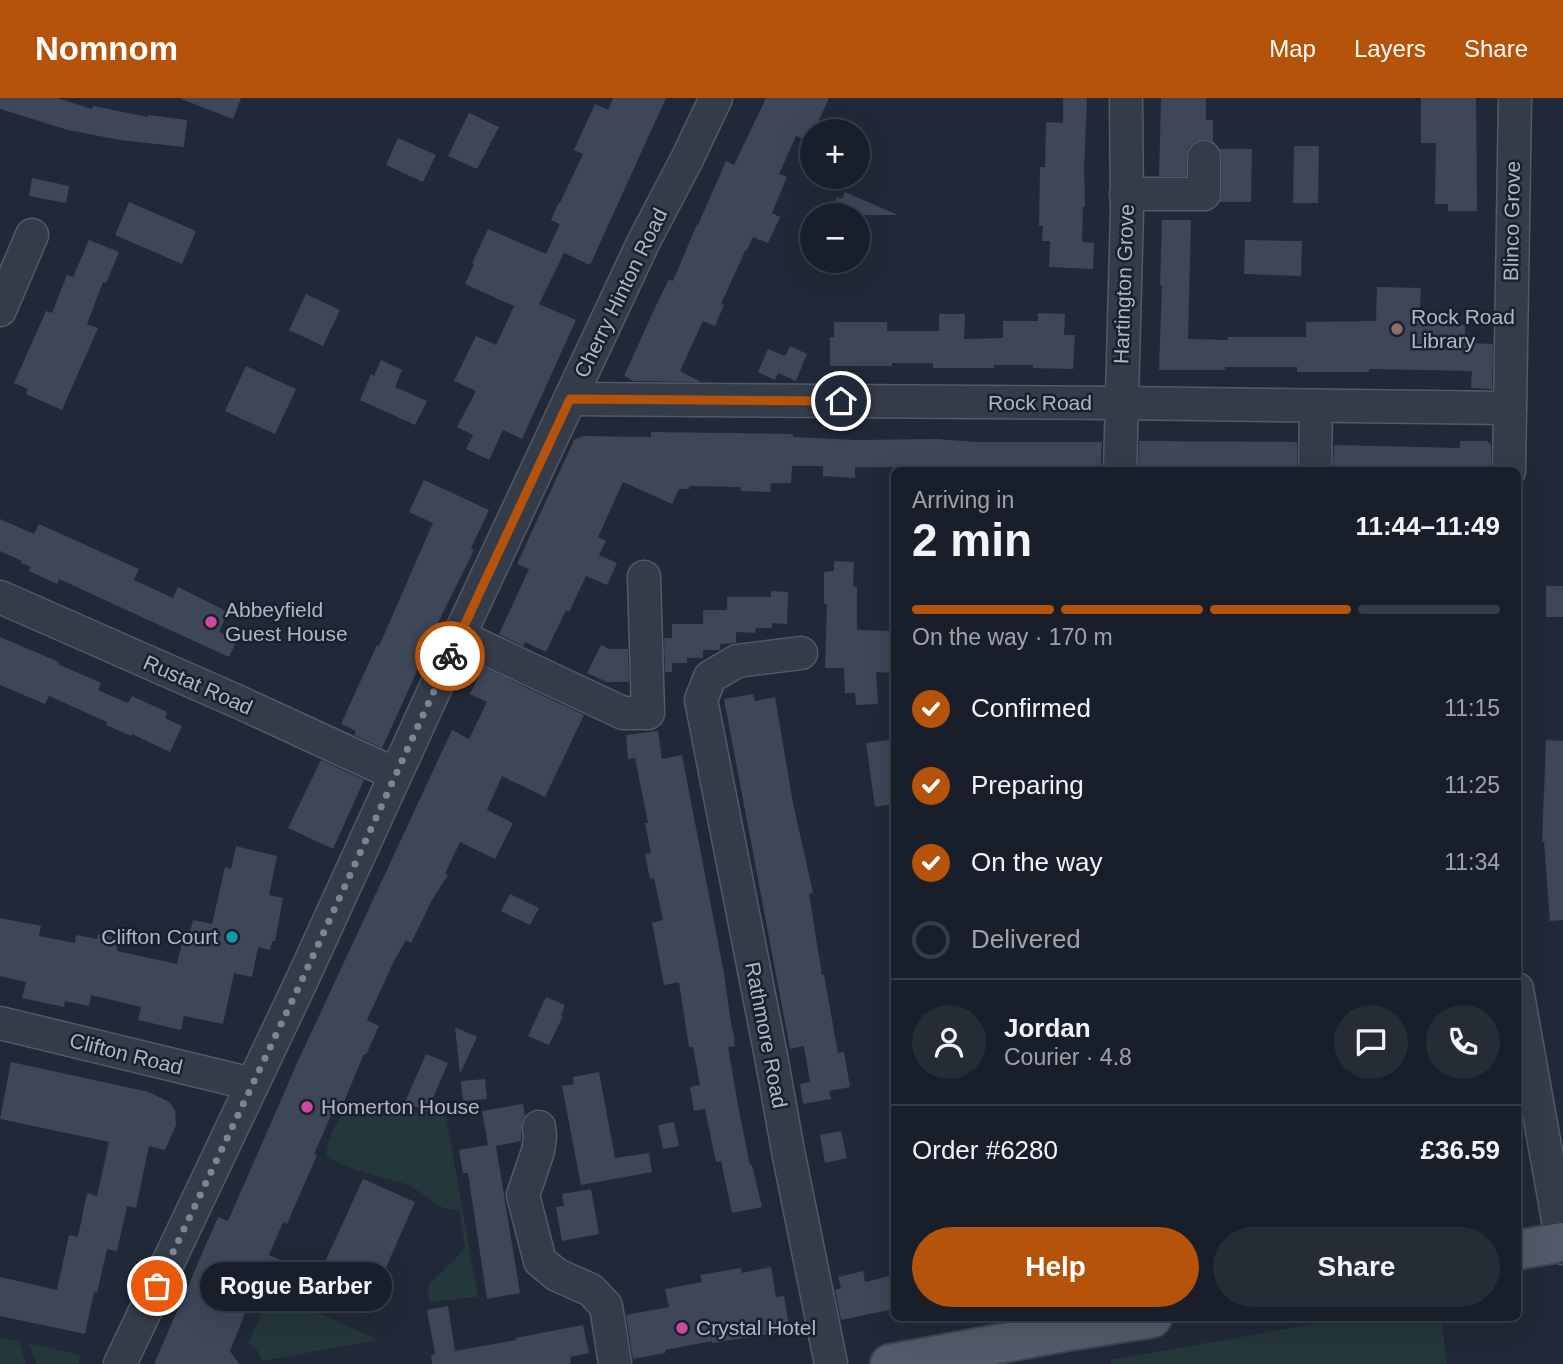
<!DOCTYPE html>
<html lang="en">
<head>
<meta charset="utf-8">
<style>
  body { margin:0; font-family:Arial,sans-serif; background:#262c36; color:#f1f3f6; height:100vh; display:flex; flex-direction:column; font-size:26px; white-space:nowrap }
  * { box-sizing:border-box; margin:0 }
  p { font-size:23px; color:#9fa2a8 }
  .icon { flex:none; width:38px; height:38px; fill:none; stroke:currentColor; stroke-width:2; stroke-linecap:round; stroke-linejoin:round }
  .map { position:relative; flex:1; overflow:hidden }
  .details { position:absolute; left:891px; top:369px; width:630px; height:854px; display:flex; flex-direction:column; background:#191f2a; border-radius:10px; box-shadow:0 7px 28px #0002,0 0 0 2px #373d47 }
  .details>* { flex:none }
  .buttons { position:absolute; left:800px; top:21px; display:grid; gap:14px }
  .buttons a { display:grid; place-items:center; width:70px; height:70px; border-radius:50%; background:#191f2a; box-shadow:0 7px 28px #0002,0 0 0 2px #373d47; font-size:35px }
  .pin { position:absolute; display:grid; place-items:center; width:60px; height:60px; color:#fff; margin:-30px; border:4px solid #fff; border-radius:50%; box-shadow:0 2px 7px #0007 }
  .courier { position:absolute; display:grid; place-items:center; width:70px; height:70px; margin:-35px; border:5px solid #b45309; border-radius:50%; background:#fff; color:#222; box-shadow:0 2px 9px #0007 }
  .bubble { position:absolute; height:49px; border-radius:24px; background:#191f2a; box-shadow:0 7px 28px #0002,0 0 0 2px #373d47; font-size:23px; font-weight:700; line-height:49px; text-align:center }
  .head em { font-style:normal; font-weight:700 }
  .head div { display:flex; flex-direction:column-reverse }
  .head { display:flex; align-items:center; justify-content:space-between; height:119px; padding:0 21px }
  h1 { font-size:46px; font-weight:700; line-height:52px }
  .bar { display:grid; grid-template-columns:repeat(4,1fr); gap:10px 7px; align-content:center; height:84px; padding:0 21px }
  .bar i { height:9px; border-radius:5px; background:#373d47 }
  .bar .selected { background:#b45309 }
  .bar p { grid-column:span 4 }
  .line { display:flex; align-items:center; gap:18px; padding:0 21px; border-top:2px solid #373d47 }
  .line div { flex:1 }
  .round { display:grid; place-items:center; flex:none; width:74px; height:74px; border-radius:37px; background:#262c36 }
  ol { padding:0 21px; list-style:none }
  li { display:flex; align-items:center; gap:21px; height:77px }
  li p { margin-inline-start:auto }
  li .icon { padding:7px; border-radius:50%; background:#b45309; color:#fff; stroke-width:4 }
  li:last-child { color:#9fa2a8 }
  li i { width:38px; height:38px; border:4px solid #373d47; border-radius:50% }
  .cta { display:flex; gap:14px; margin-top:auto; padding:14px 21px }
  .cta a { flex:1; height:80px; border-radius:42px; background:#b45309; color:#fff; font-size:28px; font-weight:700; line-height:80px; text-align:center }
  .cta a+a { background:#262c36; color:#f1f3f6 }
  header { display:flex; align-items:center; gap:42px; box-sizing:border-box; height:98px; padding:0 35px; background:#b45309; color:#fff }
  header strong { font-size:33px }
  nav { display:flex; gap:38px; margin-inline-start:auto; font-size:24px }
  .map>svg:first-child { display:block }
</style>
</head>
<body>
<header>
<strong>Nomnom</strong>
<nav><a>Map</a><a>Layers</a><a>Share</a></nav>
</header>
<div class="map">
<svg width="1563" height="1266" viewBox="0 0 1563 1266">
  <rect width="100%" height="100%" fill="#212938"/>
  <!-- green -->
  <g fill="#24373b">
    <path d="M351,1006L446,1018L478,1199L430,1204L428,1194L429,1186L457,1159L465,1149L459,1113L443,1110L409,1087L358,1073L326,1059C327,1038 338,1021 351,1006Z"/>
    <path d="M271,1194L379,1242L261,1263C259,1253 257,1250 248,1245Z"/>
    <polygon points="1348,1220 1466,1220 1442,1223 1447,1266 1111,1266 1111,1262"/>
    <polygon points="0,1239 19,1243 26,1266 0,1266"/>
    <polygon points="29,1245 80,1257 79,1266 36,1266"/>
  </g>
  <!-- building -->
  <g fill="#3d4758">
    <polygon points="0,0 57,0 92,11 93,8 148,19 148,17 187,22 184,49 120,42 68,32 0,11"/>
    <polygon points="182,0 241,0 233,21 181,1"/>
    <polygon points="613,0 666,0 590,167 564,155 539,206 576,222 522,341 503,332 489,362 466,351 473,337 457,329 476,293 454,283 476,238 496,247 514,208 465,186 474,166 472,165 488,131 546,156 560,126 551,122 559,104 560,105 583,56 574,52 595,6 608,12"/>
    <polygon points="766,0 829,0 814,33 812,33 809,44 796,38 779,76 787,79 772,115 780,119 768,145 753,139 747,152 746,151 721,206 724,207 715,228 703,223 680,273 701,284 634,283 624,278 653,214 669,181 673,183 697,126 698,127 726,63 734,67"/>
    <polygon points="1063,0 1087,0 1084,70 1085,109 1083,109 1082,144 1094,145 1093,171 1049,169 1050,143 1042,143 1043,128 1039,128 1040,69 1045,69 1046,24 1063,25"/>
    <polygon points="1161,0 1206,0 1206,22 1213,22 1213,43 1205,41 1195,43 1188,50 1186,59 1186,78 1159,78"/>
    <polygon points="1421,0 1476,0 1477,113 1448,113 1448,106 1435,106 1436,45 1421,45"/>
    <polygon points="469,15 499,29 477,71 448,58"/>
    <polygon points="398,40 436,57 423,84 386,67"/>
    <polygon points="1294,48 1319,48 1318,105 1293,105"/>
    <polygon points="1220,51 1252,51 1251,104 1220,104 1222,96 1222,59"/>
    <polygon points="32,80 69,88 66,105 29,98"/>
    <polygon points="845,94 898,117 828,117 837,99 842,101"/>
    <polygon points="129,104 196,133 182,166 115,137"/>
    <polygon points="1162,122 1191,122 1188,241 1228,242 1228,239 1306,239 1306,224 1376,223 1377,189 1421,190 1419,227 1465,227 1465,245 1493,246 1492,291 1471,290 1472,273 1369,271 1369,274 1297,274 1297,269 1225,269 1225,272 1159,272 1162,187 1160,187"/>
    <polygon points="89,142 119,154 106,185 103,184 87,226 98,230 62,312 26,296 28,291 14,285 46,213 52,215 67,177 73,179"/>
    <polygon points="1245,142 1302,143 1301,178 1244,176"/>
    <polygon points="306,196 340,212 323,248 289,232"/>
    <polygon points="1038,215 1065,216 1064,237 1075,237 1073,271 1033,270 1033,267 994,267 994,270 933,270 933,265 892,265 892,268 830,268 830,239 834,239 834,224 887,224 887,233 939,233 939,216 965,216 964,241 1003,240 1003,223 1038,223"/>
    <polygon points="790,248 807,256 796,283 778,275 775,282 758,274 768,251 785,258"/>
    <polygon points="381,262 402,272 395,289 427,303 415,327 360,302 371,276 374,278"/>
    <polygon points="246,268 296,291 275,336 225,313"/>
    <polygon points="651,334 793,336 793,339 854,342 937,341 975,344 1102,344 1101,367 1092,367 1092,373 893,373 893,369 855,369 855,380 823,378 823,368 792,368 791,385 771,385 770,394 741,393 741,389 689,388 689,391 679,391 672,406 623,384 598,439 606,443 599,457 617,465 607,487 586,478 569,514 566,512 546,554 525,544 523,548 499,536 529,471 517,466 574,342 582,338 651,339"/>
    <polygon points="1139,343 1297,344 1297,370 1295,370 1295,373 1138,373"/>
    <polygon points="1460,343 1487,343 1491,347 1491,373 1333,372 1334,347 1460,350"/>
    <polygon points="424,382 489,412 471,450 474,452 420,561 422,562 382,650 354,637 356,633 341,626 377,547 379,548 433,425 409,414"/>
    <polygon points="0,421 34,436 39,426 139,471 134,482 173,500 178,489 228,514 219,534 237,542 229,559 59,481 57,486 29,473 31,469 21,465 22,463 0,453"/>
    <polygon points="834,463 854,464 853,488 857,489 857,532 894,533 894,575 876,574 878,606 856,607 855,595 845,595 844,570 825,570 827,506 824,506 824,474 834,473"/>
    <rect x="1546" y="488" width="17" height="31"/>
    <polygon points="771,493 788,494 787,526 772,525 772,530 756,530 755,535 736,534 736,545 720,546 720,552 703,552 703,560 687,560 687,565 672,565 672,574 665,574 664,540 672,540 672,526 703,526 703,512 727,512 727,499 771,499"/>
    <polygon points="0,539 59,564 58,566 101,585 98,592 128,605 132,598 167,614 165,620 182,628 170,654 132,636 131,638 106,627 107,624 49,598 45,606 0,587"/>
    <polygon points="601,547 610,551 628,551 629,584 607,584 587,575"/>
    <polygon points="483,569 584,617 554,680 545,699 502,678 487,712 513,725 495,761 460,744 445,776 448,777 432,802 411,845 406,842 394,863 367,922 379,928 366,957 364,956 343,1006 337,1004 314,1056 317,1057 287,1126 283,1124 269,1157 309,1175 298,1200 258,1183 230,1253 239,1266 154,1266 218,1119 228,1123 298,963 452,632 469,641 487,604 470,596"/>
    <polygon points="753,596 755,603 775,599 793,705 813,795 809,796 822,877 824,877 838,955 844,954 850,989 829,993 831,1001 803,1006 800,986 810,984 804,948 790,951 724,601"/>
    <polygon points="658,633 662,661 682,657 724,875 732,932 733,932 735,948 728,949 739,1013 750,1067 752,1067 762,1109 732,1115 721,1063 716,1064 705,1011 694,1013 690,989 700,987 693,949 689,949 679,884 664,887 652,825 663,822 654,780 650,781 645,756 651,755 645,725 648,725 635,660 628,661 626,637"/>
    <polygon points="889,642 894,685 894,706 875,709 866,645"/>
    <polygon points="1546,642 1563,643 1563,822 1550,823 1544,744 1542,744"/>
    <polygon points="321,662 364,682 333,751 288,730"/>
    <polygon points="236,748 277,758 269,797 283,800 275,843 272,843 270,852 258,849 252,879 234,875 223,926 184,918 181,932 138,922 141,909 91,897 89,908 65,903 64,909 22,900 26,884 0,878 0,820 41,828 39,838 75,845 76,837 97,841 98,836 119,840 117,853 177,866 183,841 188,842 193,822 212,826 225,769 231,771"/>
    <polygon points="510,796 539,810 530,827 501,813"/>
    <polygon points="546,899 565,907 561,917 563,918 549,947 528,938"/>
    <polygon points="455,929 477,939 460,976"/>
    <polygon points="426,956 448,965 427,1014 405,1004"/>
    <polygon points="11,964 149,994 169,1004 175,1012 176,1027 165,1052 149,1048 136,1110 127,1108 117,1153 107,1151 97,1195 94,1194 85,1236 0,1218 0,1179 57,1192 69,1137 78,1139 87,1095 97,1098 109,1044 0,1021"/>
    <polygon points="599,974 615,1060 649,1055 652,1074 581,1087 562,988 574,986 573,979"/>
    <polygon points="485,981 487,1001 463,1003 461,983"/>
    <polygon points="523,1006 525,1018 522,1022 521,1043 496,1048 520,1195 487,1201 468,1075 463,1075 459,1052 488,1047 482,1013"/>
    <polygon points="674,1024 679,1048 663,1051 658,1027"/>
    <polygon points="841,1033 847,1060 825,1065 820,1037"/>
    <polygon points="363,1081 415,1104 376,1192 323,1168"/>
    <polygon points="591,1091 599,1136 562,1143 556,1109 564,1108 562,1096"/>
    <polygon points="771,1169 776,1199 784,1198 790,1233 712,1245 712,1243 665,1252 665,1255 633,1261 626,1217 669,1209 665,1191 702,1184 700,1177 741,1170 742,1175"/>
    <polygon points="863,1173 865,1184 894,1177 894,1211 841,1222 835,1192 841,1190 838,1179"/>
    <polygon points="448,1208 455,1253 516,1242 515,1240 583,1227 589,1255 570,1259 571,1266 432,1266 431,1257 435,1256 427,1212"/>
  </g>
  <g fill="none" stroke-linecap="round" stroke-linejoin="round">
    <defs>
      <g id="minor">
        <polyline points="1126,96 1204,96 1204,59"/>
        <polyline points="0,212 32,137"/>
        <polyline points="570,301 1121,305 1510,310"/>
        <polyline points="1120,373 1127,114 1126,0"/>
        <polyline points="1315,373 1316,308"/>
        <polyline points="1509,373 1515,0"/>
        <polyline points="0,499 241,605 395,676"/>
        <polyline points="459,538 623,615 648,615 644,479"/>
        <polyline points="801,555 737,563 710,579 701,602 771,958 788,1053 831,1266"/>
        <polyline points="1517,891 1563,1150"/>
        <polyline points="0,925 252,986"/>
        <polyline points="539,1029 540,1039 538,1053 523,1097 540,1163 557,1177 591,1192 606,1208 615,1266"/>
        <polyline points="120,1266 302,882 459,538 643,145 687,61 716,0"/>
      </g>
      <g id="major">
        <polyline points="1517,1152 1563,1144"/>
        <polyline points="890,1266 1063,1234 1152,1220"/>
      </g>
    </defs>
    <!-- minor casing -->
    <use href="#minor" stroke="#525967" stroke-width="35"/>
    <!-- major casing -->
    <use href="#major" stroke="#3e4452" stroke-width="42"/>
    <!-- minor -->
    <use href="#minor" stroke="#343b49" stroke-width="32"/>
    <!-- major -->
    <use href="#major" stroke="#525a69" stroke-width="38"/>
  </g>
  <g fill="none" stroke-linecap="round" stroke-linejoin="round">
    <!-- done -->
    <polyline stroke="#7d8594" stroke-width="7" stroke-dasharray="0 12.6" points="157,1188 302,882 450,558"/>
    <!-- route -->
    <polyline stroke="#b45309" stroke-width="9" points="450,558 570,301 841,303"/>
  </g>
  <!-- markers -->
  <circle fill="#8d6e63" stroke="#1a202d" stroke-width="2.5" cx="1397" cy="231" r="7"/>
  <g fill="#d1479c" stroke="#1a202d" stroke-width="2.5">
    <circle cx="211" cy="524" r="7"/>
    <circle cx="307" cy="1009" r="7"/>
    <circle cx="682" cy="1230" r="7"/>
  </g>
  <circle fill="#0f9aa8" stroke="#1a202d" stroke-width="2.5" cx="232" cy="839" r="7"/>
  <g text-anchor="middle" stroke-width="5" stroke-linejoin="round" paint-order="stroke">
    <!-- street labels -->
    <g font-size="21" fill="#afb6c5" stroke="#1a202d">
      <text transform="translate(1512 123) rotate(-89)" y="7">Blinco Grove</text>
      <text transform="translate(1124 186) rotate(-88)" y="7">Hartington Grove</text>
      <text transform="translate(621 195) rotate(-64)" y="7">Cherry Hinton Road</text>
      <text x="1040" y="312">Rock Road</text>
      <text transform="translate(198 587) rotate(24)" y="7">Rustat Road</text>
      <text transform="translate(766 937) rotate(79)" y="7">Rathmore Road</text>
      <text transform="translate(126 956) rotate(14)" y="7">Clifton Road</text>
    </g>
    <!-- poi labels -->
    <g font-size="21" fill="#afb6c5" stroke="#1a202d" text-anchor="start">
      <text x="1411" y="226">Rock Road<tspan x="1411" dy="24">Library</tspan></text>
      <text x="225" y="519">Abbeyfield<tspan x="225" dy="24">Guest House</tspan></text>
      <text x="218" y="846" text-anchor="end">Clifton Court</text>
      <text x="321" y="1016">Homerton House</text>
      <text x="696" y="1237">Crystal Hotel</text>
    </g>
  </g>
</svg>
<div class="buttons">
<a>+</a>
<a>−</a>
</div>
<div class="pin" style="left:157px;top:1188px;background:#ea580c"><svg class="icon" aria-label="bag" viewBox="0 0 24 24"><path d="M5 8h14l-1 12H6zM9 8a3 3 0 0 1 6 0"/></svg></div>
<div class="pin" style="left:841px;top:303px;background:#1f2937"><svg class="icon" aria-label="home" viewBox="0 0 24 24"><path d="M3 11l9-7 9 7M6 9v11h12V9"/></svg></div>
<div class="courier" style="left:450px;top:558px"><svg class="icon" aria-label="bike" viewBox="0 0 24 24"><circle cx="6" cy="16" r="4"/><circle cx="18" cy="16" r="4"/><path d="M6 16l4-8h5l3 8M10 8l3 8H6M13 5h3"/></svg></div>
<div class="bubble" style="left:200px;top:1164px;width:192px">Rogue Barber</div>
<section class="details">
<div class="head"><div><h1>2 min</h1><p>Arriving in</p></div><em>11:44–11:49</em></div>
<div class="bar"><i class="selected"></i><i class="selected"></i><i class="selected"></i><i></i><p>On the way · 170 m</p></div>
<ol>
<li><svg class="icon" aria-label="check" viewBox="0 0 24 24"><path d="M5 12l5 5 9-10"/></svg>Confirmed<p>11:15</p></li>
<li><svg class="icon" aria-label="check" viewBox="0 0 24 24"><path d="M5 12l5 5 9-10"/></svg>Preparing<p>11:25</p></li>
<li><svg class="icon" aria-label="check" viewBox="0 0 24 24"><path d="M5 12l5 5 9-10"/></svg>On the way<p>11:34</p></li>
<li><i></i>Delivered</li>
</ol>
<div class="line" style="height:126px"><a class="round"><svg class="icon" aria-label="person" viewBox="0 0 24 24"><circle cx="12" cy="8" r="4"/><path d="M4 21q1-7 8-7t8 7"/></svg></a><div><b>Jordan</b><p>Courier · 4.8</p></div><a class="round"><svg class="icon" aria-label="chat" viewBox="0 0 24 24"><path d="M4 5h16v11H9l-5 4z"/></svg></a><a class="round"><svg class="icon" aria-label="phone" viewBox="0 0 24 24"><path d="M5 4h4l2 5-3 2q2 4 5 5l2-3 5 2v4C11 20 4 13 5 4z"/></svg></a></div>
<div class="line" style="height:91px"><div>Order #6280</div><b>£36.59</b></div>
<div class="cta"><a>Help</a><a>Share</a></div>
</section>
</div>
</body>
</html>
